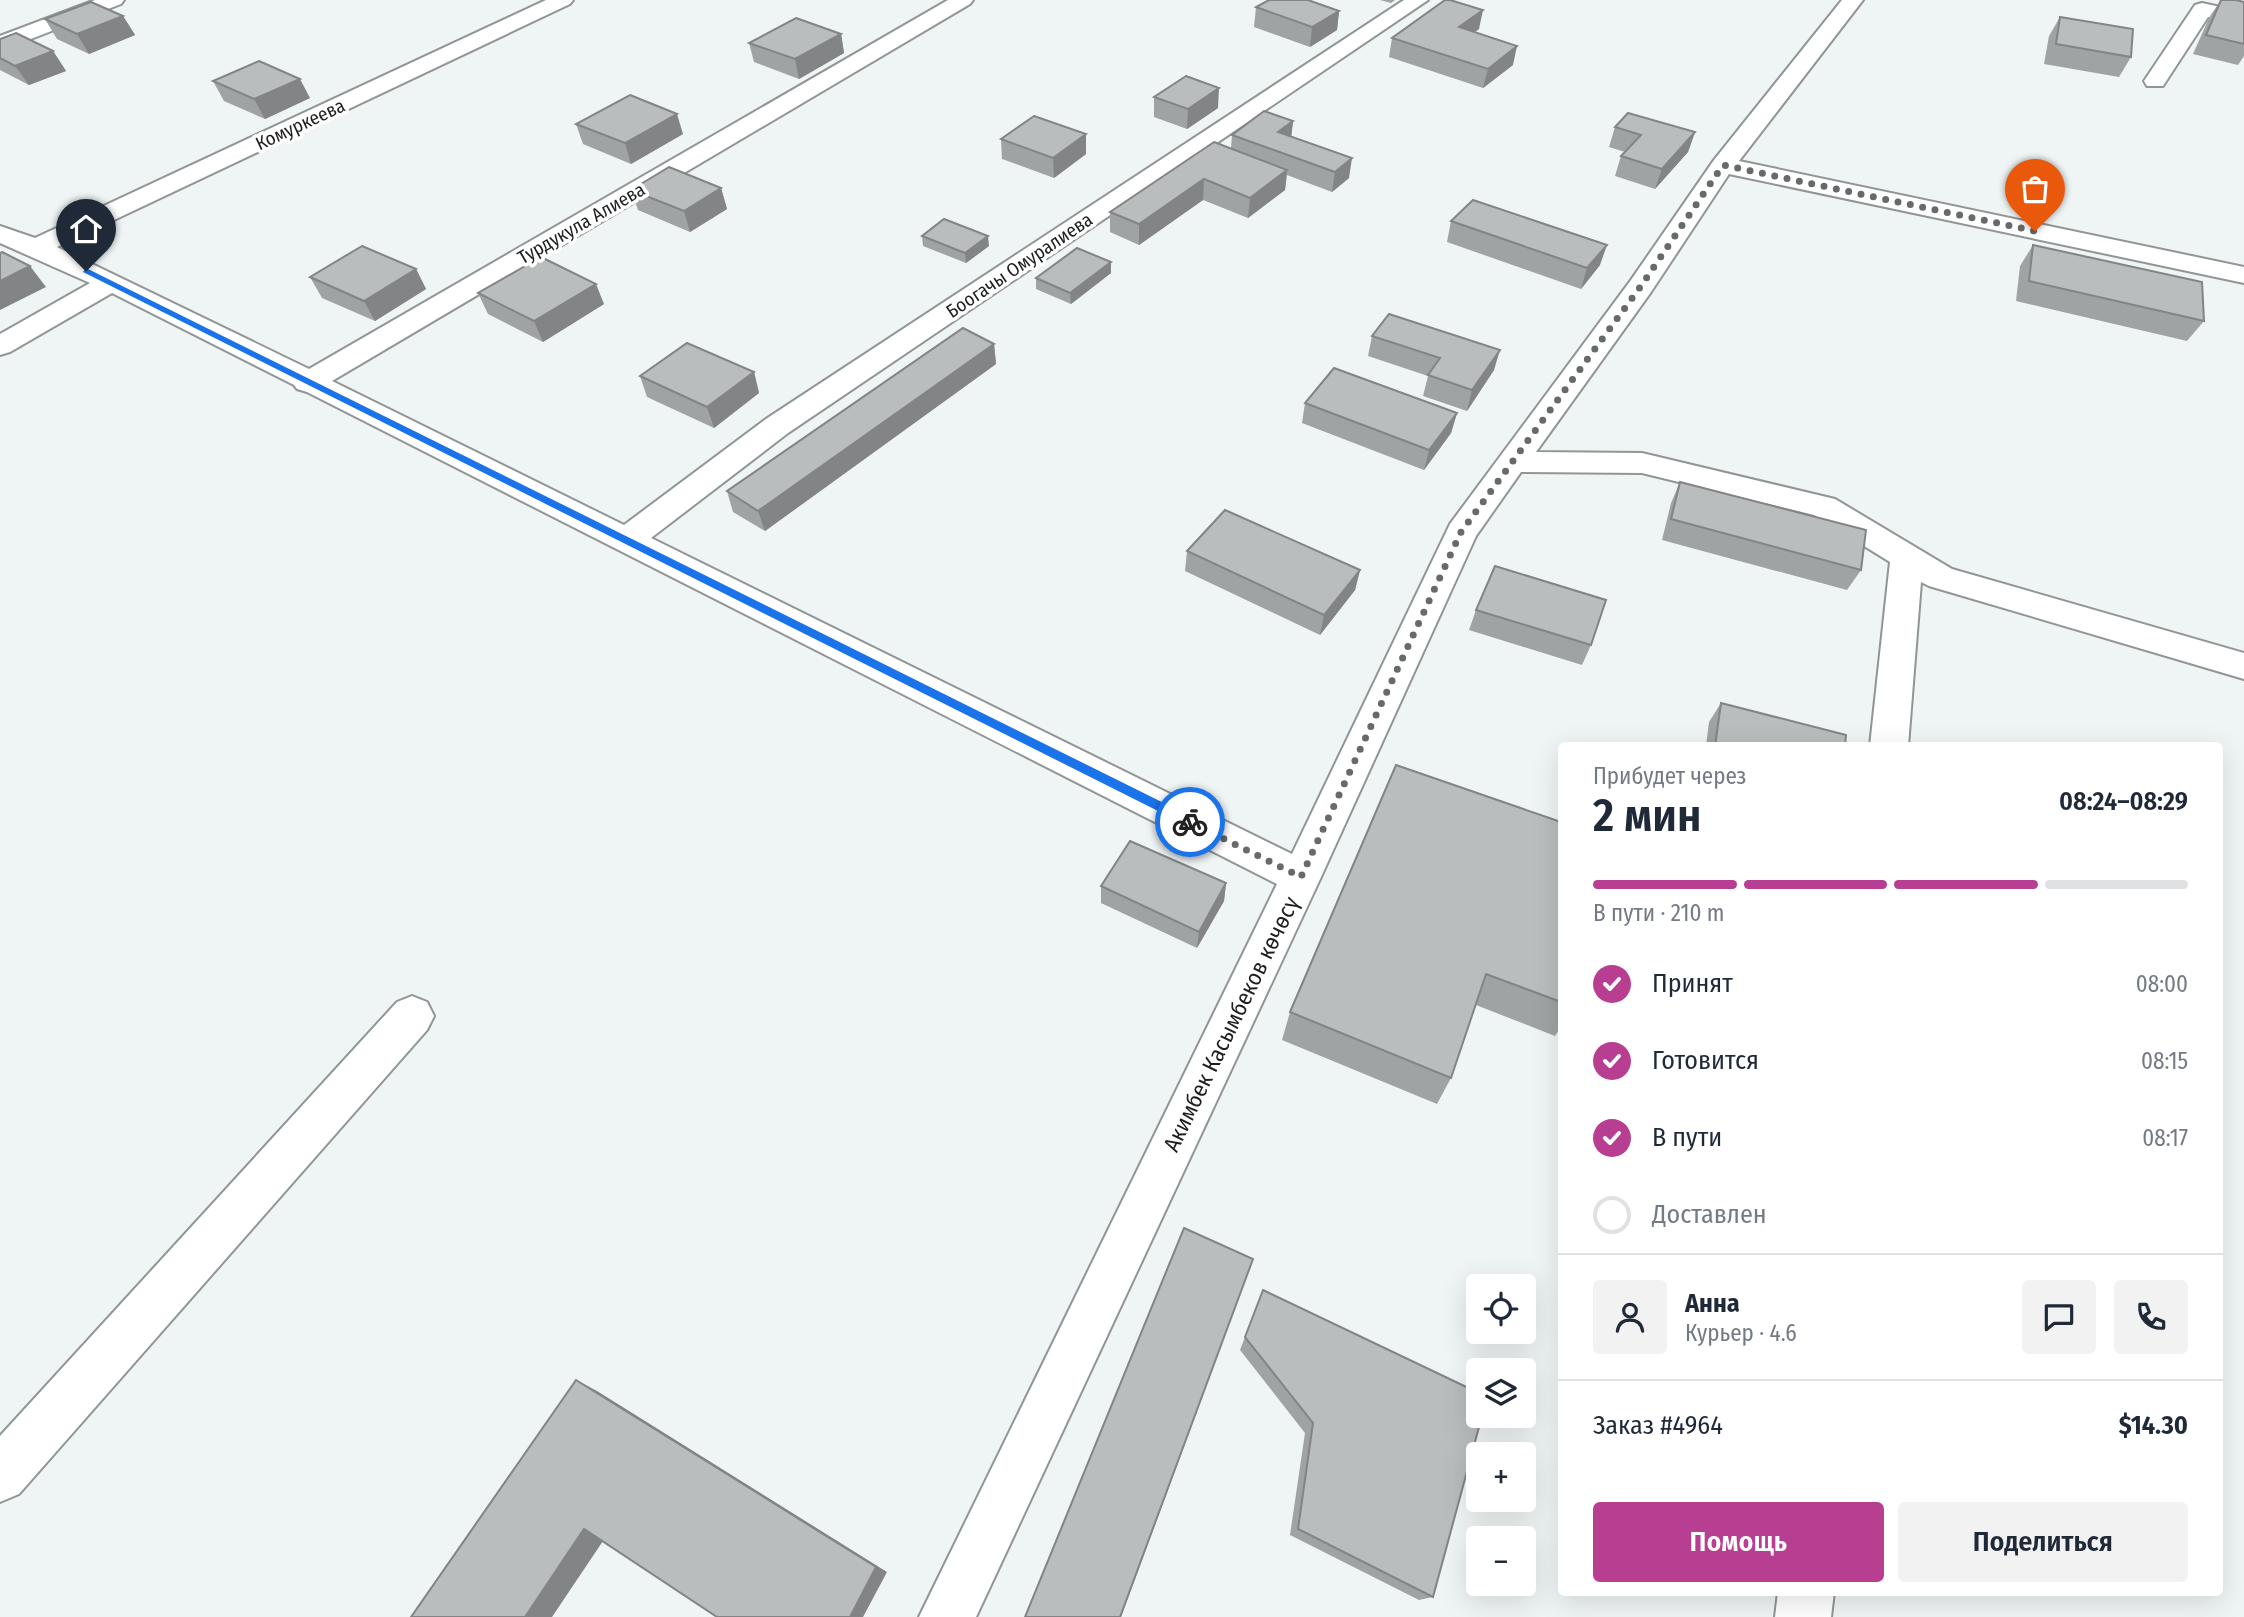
<!DOCTYPE html>
<html lang="ru">
<head>
<meta charset="utf-8">
<style>
  body { margin:0; font-family:"Fira Sans Condensed",sans-serif; background:#f2f2f3; color:#1f2937; height:100vh; display:flex; flex-direction:column; font-size:26px; white-space:nowrap }
  * { box-sizing:border-box; margin:0 }
  p { font-size:23px; color:#747a83 }
  .icon { flex:none; width:38px; height:38px; fill:none; stroke:currentColor; stroke-width:2; stroke-linecap:round; stroke-linejoin:round }
  .map { position:relative; flex:1; overflow:hidden }
  .side { position:absolute; left:1558px; top:742px; width:665px; height:854px; display:flex; flex-direction:column; background:#fff; border-radius:7px; box-shadow:0 7px 28px #0002 }
  .side>* { flex:none }
  .tools { position:absolute; left:1466px; top:1274px; display:grid; gap:14px }
  .tools a { display:grid; place-items:center; width:70px; height:70px; border-radius:7px; background:#fff; box-shadow:0 7px 28px #0002; font-size:35px }
  .pin { position:absolute; display:grid; place-items:center; width:60px; height:60px; color:#fff; margin:-72px -30px; border-radius:50% 50% 50% 0; rotate:-45deg; box-shadow:0 0 7px #0007 }
  .pin .icon { rotate:45deg }
  .courier { position:absolute; display:grid; place-items:center; width:70px; height:70px; margin:-35px; border:5px solid #1a73e8; border-radius:50%; background:#fff; color:#222; box-shadow:0 2px 9px #0007 }
  .head em { font-style:normal; font-weight:600 }
  .head div { display:flex; flex-direction:column-reverse }
  .head { display:flex; align-items:center; justify-content:space-between; height:119px; padding:0 35px }
  h1 { font-size:46px; font-weight:600; line-height:52px }
  .bar { display:grid; grid-template-columns:repeat(4,1fr); gap:10px 7px; align-content:center; height:84px; padding:0 35px }
  .bar i { height:9px; border-radius:5px; background:#e0e1e3 }
  .bar .on { background:#b83e91 }
  .bar p { grid-column:span 4 }
  .line { display:flex; align-items:center; gap:18px; padding:0 35px; border-top:2px solid #e0e1e3 }
  .line div { flex:1 }
  .round { display:grid; place-items:center; flex:none; width:74px; height:74px; border-radius:7px; background:#f2f2f3 }
  ol { padding:0 35px; list-style:none }
  li { display:flex; align-items:center; gap:21px; height:77px }
  li p { margin-inline-start:auto }
  li .icon { padding:7px; border-radius:50%; background:#b83e91; color:#fff; stroke-width:4 }
  li:last-child { color:#747a83 }
  li i { width:38px; height:38px; border:4px solid #e0e1e3; border-radius:50% }
  .primary-button { display:flex; gap:14px; margin-top:auto; padding:14px 35px }
  .primary-button a { flex:1; height:80px; border-radius:7px; background:#b83e91; color:#fff; font-size:28px; font-weight:600; line-height:80px; text-align:center }
  .primary-button a+a { background:#f2f2f3; color:#1f2937 }
  .map>svg:first-child { display:block }
</style>
</head>
<body>
<div class="map">
<svg width="2244" height="1617" viewBox="0 0 2244 1617">
  <rect width="100%" height="100%" fill="#eff4f5"/>
  <g fill="none" stroke-linecap="round" stroke-linejoin="round">
    <defs>
      <g id="minor">
        <polygon points="95,0 124,0 121,4 0,51 0,36"/>
        <polygon points="546,0 573,0 570,4 57,247 309,369 948,0 973,0 970,4 332,381 624,525 766,419 1404,0 1428,0 788,433 651,538 1292,854 1450,524 1631,280 1714,160 1842,0 1863,0 1739,161 2244,267 2244,283 1729,174 1651,292 1536,452 1642,453 1835,499 1952,569 2244,653 2244,679 1929,586 1921,582 1908,746 1870,746 1890,562 1814,515 1642,473 1521,472 1476,536 1321,877 976,1617 919,1617 1277,884 307,392 297,389 294,385 112,293 10,352 0,355 0,334 90,283 0,243 0,226 35,238"/>
        <polygon points="2202,3 2244,12 2244,24 2208,17 2163,86 2147,86 2144,81 2195,5"/>
        <polygon points="412,996 427,1002 434,1016 427,1030 19,1494 0,1502 0,1436 397,1002"/>
        <polygon points="1778,1592 1834,1592 1831,1617 1775,1617"/>
      </g>
    </defs>
    <!-- minor casing -->
    <use href="#minor" stroke="#909596" stroke-width="4"/>
    <!-- minor -->
    <use href="#minor" fill="#fff" fill-rule="evenodd"/>
  </g>
  <!-- wall -->
  <g fill="#9fa3a3">
    <polygon points="1380,0 1395,0 1391,3"/>
    <polygon points="2221,0 2236,0 2244,2 2244,56 2238,65 2193,54 2210,16"/>
    <polygon points="1256,7 1339,11 1337,30 1310,47 1254,27"/>
    <polygon points="123,16 135,35 89,54 57,39 45,19"/>
    <polygon points="2060,17 2131,57 2119,77 2044,64 2049,36"/>
    <polygon points="1479,29 1474,32 1513,65 1483,88 1389,57 1392,38"/>
    <polygon points="841,34 844,53 799,79 754,62 749,43"/>
    <polygon points="0,39 53,51 66,71 29,85 0,70"/>
    <polygon points="213,81 310,98 265,119 224,101"/>
    <polygon points="1154,97 1218,108 1187,129 1154,117"/>
    <polygon points="1293,121 1291,136 1349,178 1332,192 1287,175 1285,190 1248,218 1203,200 1139,245 1110,232 1110,212 1231,148 1232,135"/>
    <polygon points="576,124 683,134 631,164 583,144"/>
    <polygon points="1615,127 1695,132 1688,152 1655,189 1615,176 1621,156 1625,152 1609,147"/>
    <polygon points="1001,139 1086,154 1054,178 1002,159"/>
    <polygon points="721,188 727,209 690,232 638,210 631,190"/>
    <polygon points="1451,221 1600,265 1581,289 1447,242"/>
    <polygon points="922,236 989,246 966,263 923,246"/>
    <polygon points="2033,245 2204,321 2187,341 2016,301 2020,266"/>
    <polygon points="1111,262 1111,273 1071,304 1036,289 1036,278"/>
    <polygon points="416,269 426,289 375,321 322,298 310,277"/>
    <polygon points="478,293 604,304 543,342 488,314"/>
    <polygon points="1372,336 1494,370 1467,411 1423,396 1428,376 1368,356"/>
    <polygon points="994,344 996,364 765,531 733,512 727,491"/>
    <polygon points="754,372 759,393 714,428 647,397 640,376"/>
    <polygon points="1305,403 1457,413 1451,433 1424,470 1302,423"/>
    <polygon points="1680,482 1861,570 1847,590 1662,540 1671,503"/>
    <polygon points="1187,551 1360,570 1355,590 1320,635 1185,571"/>
    <polygon points="1476,610 1591,645 1582,665 1469,630"/>
    <polygon points="1721,703 1845,746 1706,746 1709,722"/>
    <polygon points="1561,822 1561,1027 1555,1036 1476,1005 1451,1078 1437,1104 1282,1040 1290,1012"/>
    <polygon points="1226,883 1224,901 1197,948 1101,903 1101,886"/>
    <polygon points="1263,1290 1433,1597 1419,1600 1290,1535 1305,1433 1240,1350"/>
    <polygon points="1561,1408 1561,1424 1558,1423"/>
  </g>
  <!-- shaded-wall -->
  <g fill="#828485">
    <polygon points="1483,10 1479,29 1455,47 1459,27"/>
    <polygon points="1339,11 1337,30 1310,47 1312,27"/>
    <polygon points="123,16 135,35 89,54 77,34"/>
    <polygon points="841,34 844,53 799,79 795,59"/>
    <polygon points="1517,46 1513,65 1483,88 1488,69"/>
    <polygon points="53,51 66,71 29,85 15,66"/>
    <polygon points="300,79 310,98 265,119 254,99"/>
    <polygon points="1219,88 1218,108 1187,129 1188,109"/>
    <polygon points="677,114 683,134 631,164 625,143"/>
    <polygon points="1293,121 1291,140 1276,152 1278,132"/>
    <polygon points="1695,132 1688,152 1655,189 1662,169"/>
    <polygon points="1086,134 1086,154 1054,178 1053,158"/>
    <polygon points="1352,158 1349,178 1332,192 1335,172"/>
    <polygon points="1287,170 1285,190 1248,218 1250,198"/>
    <polygon points="1204,179 1203,200 1139,245 1139,224"/>
    <polygon points="721,188 727,209 690,232 684,211"/>
    <polygon points="988,236 989,246 966,263 965,253"/>
    <polygon points="1607,245 1600,265 1581,289 1587,268"/>
    <polygon points="1111,262 1111,273 1071,304 1070,293"/>
    <polygon points="30,266 46,287 0,310 0,281"/>
    <polygon points="416,269 426,289 375,321 364,301"/>
    <polygon points="596,284 604,304 543,342 534,321"/>
    <polygon points="994,344 996,364 765,531 758,511"/>
    <polygon points="1500,350 1494,370 1467,411 1472,390"/>
    <polygon points="754,372 759,393 714,428 707,407"/>
    <polygon points="1457,413 1451,433 1424,470 1429,450"/>
    <polygon points="1360,570 1355,590 1320,635 1324,615"/>
    <polygon points="1226,883 1224,901 1197,948 1199,932"/>
    <polygon points="1253,1259 1121,1617 1120,1617"/>
    <polygon points="576,1380 597,1391 887,1572 863,1617 850,1617"/>
    <polygon points="584,1529 607,1535 552,1617 525,1617"/>
  </g>
  <!-- building -->
  <g fill="#b9bdbe" stroke="#828485" stroke-width="2">
    <polygon points="1269,0 1308,0 1339,11 1312,27 1256,7"/>
    <polygon points="1445,0 1450,0 1483,10 1459,27 1517,46 1488,69 1392,38"/>
    <polygon points="2221,0 2236,0 2244,2 2244,44 2206,35"/>
    <polygon points="91,2 123,16 77,34 45,19"/>
    <polygon points="2060,17 2133,29 2131,57 2056,44"/>
    <polygon points="796,18 841,34 795,59 749,43"/>
    <polygon points="16,33 53,51 15,66 0,58 0,39"/>
    <polygon points="259,61 300,79 254,99 213,81"/>
    <polygon points="1186,76 1219,88 1188,109 1154,97"/>
    <polygon points="630,95 677,114 625,143 576,124"/>
    <polygon points="1264,111 1293,121 1278,132 1352,158 1335,172 1232,135"/>
    <polygon points="1628,113 1695,132 1662,169 1621,156 1641,135 1615,127"/>
    <polygon points="1034,116 1086,134 1053,158 1001,139"/>
    <polygon points="1214,142 1287,170 1250,198 1204,179 1139,224 1110,212"/>
    <polygon points="669,167 721,188 684,211 631,190"/>
    <polygon points="1473,200 1607,245 1587,268 1451,221"/>
    <polygon points="944,219 988,236 965,253 922,236"/>
    <polygon points="2033,245 2202,282 2204,321 2029,281"/>
    <polygon points="362,246 416,269 364,301 310,277"/>
    <polygon points="1077,248 1111,262 1070,293 1036,278"/>
    <polygon points="2,252 30,266 0,281 0,253"/>
    <polygon points="541,257 596,284 534,321 478,293"/>
    <polygon points="1389,314 1500,350 1472,390 1428,375 1440,358 1372,336"/>
    <polygon points="963,328 994,344 758,511 727,491"/>
    <polygon points="687,343 754,372 707,407 640,376"/>
    <polygon points="1334,368 1457,413 1429,450 1305,403"/>
    <polygon points="1680,482 1866,530 1861,570 1671,519"/>
    <polygon points="1225,510 1360,570 1324,615 1187,551"/>
    <polygon points="1495,566 1606,600 1591,645 1476,610"/>
    <polygon points="1721,703 1846,735 1845,746 1715,746"/>
    <polygon points="1396,765 1561,822 1561,1002 1486,974 1451,1078 1290,1012"/>
    <polygon points="1130,841 1226,883 1199,932 1101,886"/>
    <polygon points="1184,1228 1253,1259 1120,1617 1025,1617"/>
    <polygon points="1263,1290 1479,1393 1479,1416 1482,1416 1433,1597 1298,1529 1313,1423 1245,1337"/>
    <polygon points="576,1380 876,1567 850,1617 717,1617 584,1529 525,1617 411,1617"/>
  </g>
  <!-- route -->
  <polygon fill="#1a73e8" points="86,268 1194,818 1196,822 1194,825 1186,825 83,272"/>
  <g fill="none" stroke-linecap="round" stroke-linejoin="round">
    <!-- done -->
    <polyline stroke="#666a6b" stroke-width="7" stroke-dasharray="0 12.6" points="1190,822 1301,877 1461,532 1641,286 1723,165 2035,231"/>
  </g>
  <g text-anchor="middle" stroke-width="7" stroke-linejoin="round" paint-order="stroke">
    <!-- far-street labels -->
    <g font-size="19" fill="#1d1f20" stroke="#fff">
      <text transform="translate(300 124) rotate(-25)" y="7">Комуркеева</text>
      <text transform="translate(581 223) rotate(-30)" y="7">Турдукула Алиева</text>
      <text transform="translate(1019 265) rotate(-34)" y="7">Боогачы Омуралиева</text>
    </g>
    <!-- street labels -->
    <g font-size="23" fill="#1d1f20" stroke="#fff">
      <text transform="translate(1231 1024) rotate(-64)" y="8">Акимбек Касымбеков көчөсү</text>
    </g>
  </g>
</svg>
<div class="tools">
<a><svg class="icon" aria-label="locate" viewBox="0 0 24 24"><circle cx="12" cy="12" r="6"/><path d="M12 2v4M12 18v4M2 12h4M18 12h4"/></svg></a>
<a><svg class="icon" aria-label="layers" viewBox="0 0 24 24"><path d="M12 4l9 5-9 5-9-5zM3 14l9 5 9-5"/></svg></a>
<a>+</a>
<a>−</a>
</div>
<div class="pin" style="left:2035px;top:231px;background:#ea580c"><svg class="icon" aria-label="bag" viewBox="0 0 24 24"><path d="M5 8h14l-1 12H6zM9 8a3 3 0 0 1 6 0"/></svg></div>
<div class="pin" style="left:86px;top:271px;background:#1f2937"><svg class="icon" aria-label="home" viewBox="0 0 24 24"><path d="M3 11l9-7 9 7M6 9v11h12V9"/></svg></div>
<div class="courier" style="left:1190px;top:822px"><svg class="icon" aria-label="bike" viewBox="0 0 24 24"><circle cx="6" cy="16" r="4"/><circle cx="18" cy="16" r="4"/><path d="M6 16l4-8h5l3 8M10 8l3 8H6M13 5h3"/></svg></div>
<section class="side">
<div class="head"><div><h1>2 мин</h1><p>Прибудет через</p></div><em>08:24–08:29</em></div>
<div class="bar"><i class="on"></i><i class="on"></i><i class="on"></i><i></i><p>В пути · 210 m</p></div>
<ol>
<li><svg class="icon" aria-label="check" viewBox="0 0 24 24"><path d="M5 12l5 5 9-10"/></svg>Принят<p>08:00</p></li>
<li><svg class="icon" aria-label="check" viewBox="0 0 24 24"><path d="M5 12l5 5 9-10"/></svg>Готовится<p>08:15</p></li>
<li><svg class="icon" aria-label="check" viewBox="0 0 24 24"><path d="M5 12l5 5 9-10"/></svg>В пути<p>08:17</p></li>
<li><i></i>Доставлен</li>
</ol>
<div class="line" style="height:126px"><a class="round"><svg class="icon" aria-label="person" viewBox="0 0 24 24"><circle cx="12" cy="8" r="4"/><path d="M4 21q1-7 8-7t8 7"/></svg></a><div><b>Анна</b><p>Курьер · 4.6</p></div><a class="round"><svg class="icon" aria-label="chat" viewBox="0 0 24 24"><path d="M4 5h16v11H9l-5 4z"/></svg></a><a class="round"><svg class="icon" aria-label="phone" viewBox="0 0 24 24"><path d="M5 4h4l2 5-3 2q2 4 5 5l2-3 5 2v4C11 20 4 13 5 4z"/></svg></a></div>
<div class="line" style="height:91px"><div>Заказ #4964</div><b>$14.30</b></div>
<div class="primary-button"><a>Помощь</a><a>Поделиться</a></div>
</section>
</div>
</body>
</html>
